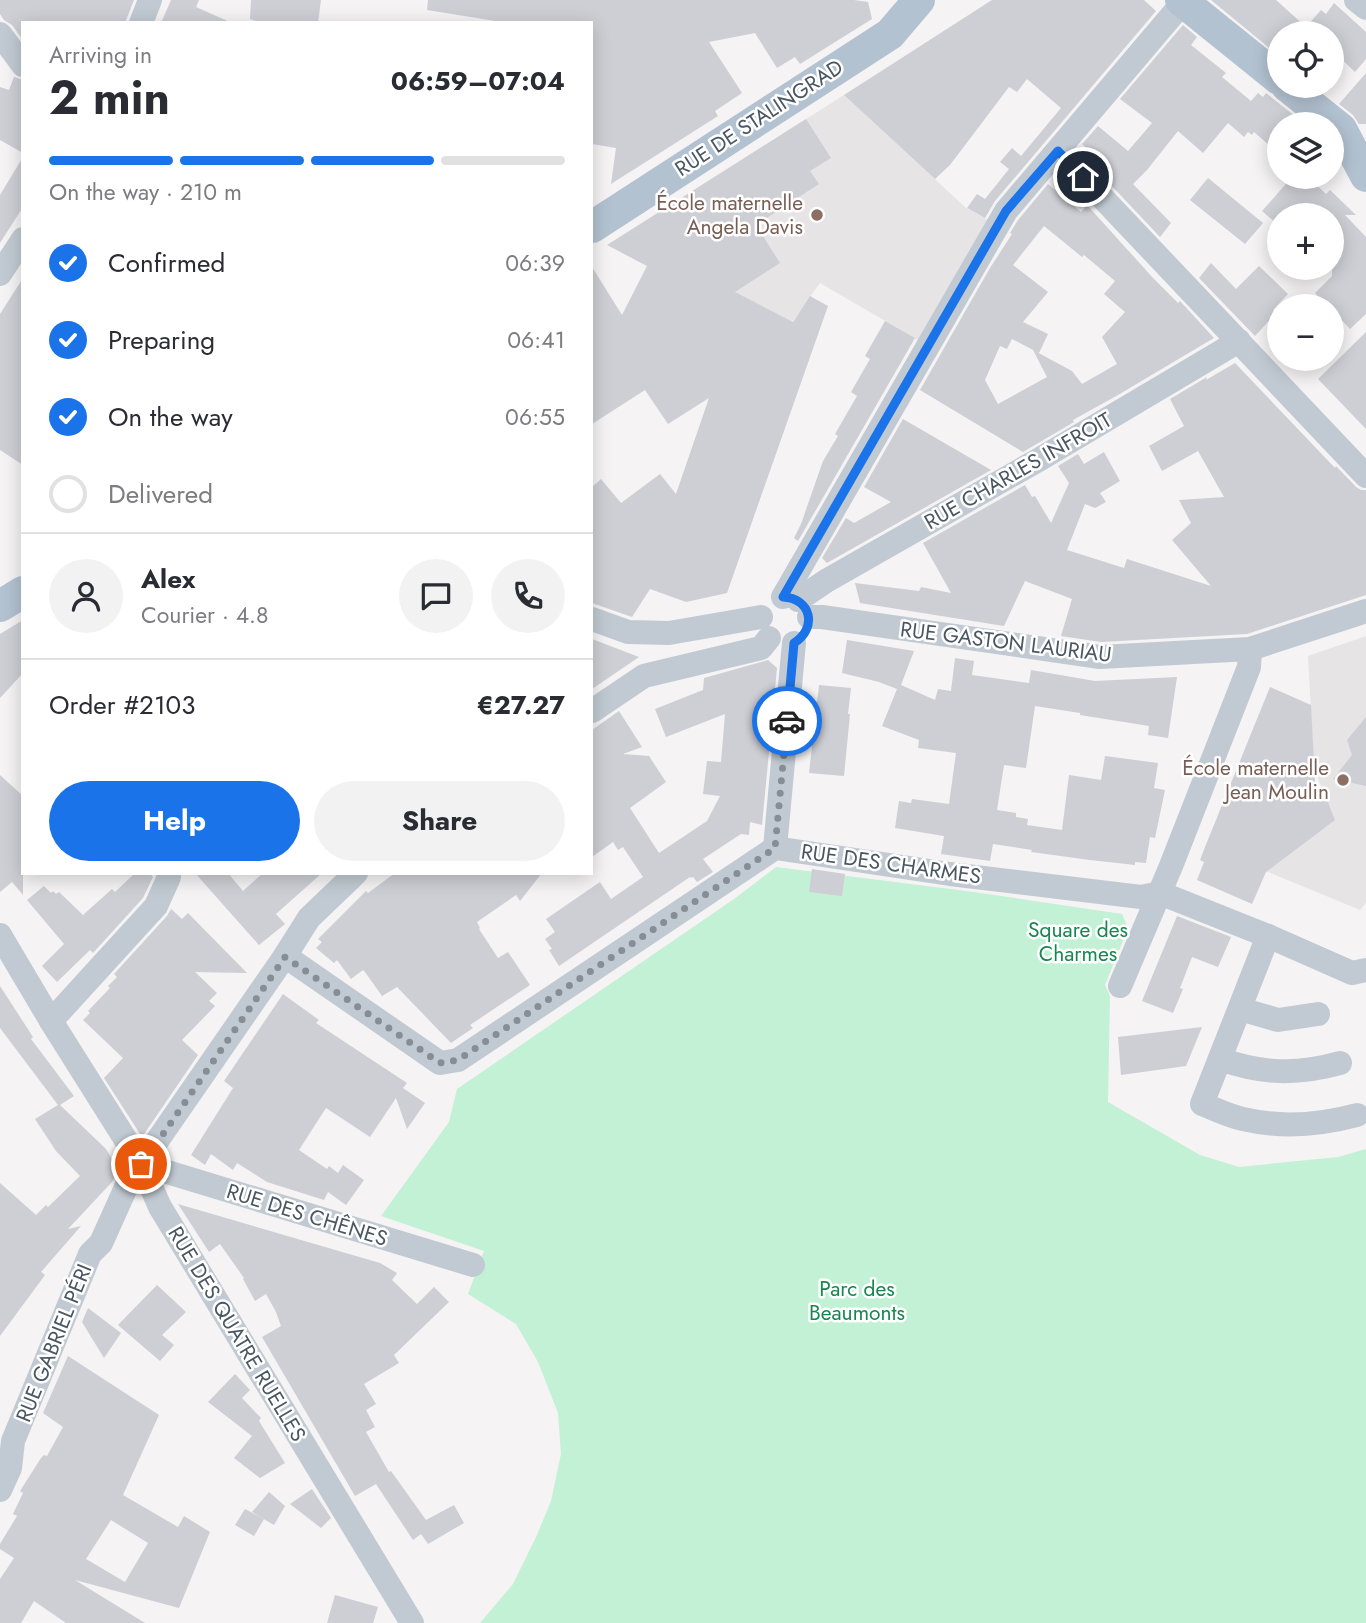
<!DOCTYPE html>
<html lang="en">
<head>
<meta charset="utf-8">
<style>
  body { margin:0; font-family:Jost,sans-serif; background:#f2f2f3; color:#2b2b33; height:100vh; display:flex; flex-direction:column; font-size:26px; white-space:nowrap }
  * { box-sizing:border-box; margin:0 }
  p { font-size:23px; color:#7c7c81 }
  .icon { flex:none; width:38px; height:38px; fill:none; stroke:currentColor; stroke-width:2; stroke-linecap:round; stroke-linejoin:round }
  .map { position:relative; flex:1; overflow:hidden }
  .side { position:absolute; left:21px; top:21px; width:572px; height:854px; display:flex; flex-direction:column; background:#fff; border-radius:0px; box-shadow:0 4px 18px #0003 }
  .side>* { flex:none }
  .fabs { position:absolute; left:1267px; top:21px; display:grid; gap:14px }
  .fabs a { display:grid; place-items:center; width:77px; height:77px; border-radius:50%; background:#fff; box-shadow:0 4px 18px #0003; font-size:35px }
  .pin { position:absolute; display:grid; place-items:center; width:60px; height:60px; color:#fff; margin:-30px; border:4px solid #fff; border-radius:50%; box-shadow:0 2px 7px #0007 }
  .courier { position:absolute; display:grid; place-items:center; width:70px; height:70px; margin:-35px; border:5px solid #1a73e8; border-radius:50%; background:#fff; color:#222; box-shadow:0 2px 9px #0007 }
  .summary em { font-style:normal; font-weight:700 }
  .summary div { display:flex; flex-direction:column-reverse }
  .summary { display:flex; align-items:center; justify-content:space-between; height:119px; padding:0 28px }
  h1 { font-size:46px; font-weight:700; line-height:52px }
  .bar { display:grid; grid-template-columns:repeat(4,1fr); gap:10px 7px; align-content:center; height:84px; padding:0 28px }
  .bar i { height:9px; border-radius:5px; background:#e1e1e2 }
  .bar .selected { background:#1a73e8 }
  .bar p { grid-column:span 4 }
  .line { display:flex; align-items:center; gap:18px; padding:0 28px; border-top:2px solid #e1e1e2 }
  .line div { flex:1 }
  .round { display:grid; place-items:center; flex:none; width:74px; height:74px; border-radius:37px; background:#f2f2f3 }
  ol { padding:0 28px; list-style:none }
  li { display:flex; align-items:center; gap:21px; height:77px }
  li p { margin-inline-start:auto }
  li .icon { padding:7px; border-radius:50%; background:#1a73e8; color:#fff; stroke-width:4 }
  li:last-child { color:#7c7c81 }
  li i { width:38px; height:38px; border:4px solid #e1e1e2; border-radius:50% }
  .action { display:flex; gap:14px; margin-top:auto; padding:14px 28px }
  .action a { flex:1; height:80px; border-radius:42px; background:#1a73e8; color:#fff; font-size:28px; font-weight:700; line-height:80px; text-align:center }
  .action a+a { background:#f2f2f3; color:#2b2b33 }
  .map>svg:first-child { display:block }
</style>
</head>
<body>
<div class="map">
<svg width="1366" height="1623" viewBox="0 0 1366 1623">
  <rect width="100%" height="100%" fill="#f5f3f3"/>
  <!-- education -->
  <g fill="#e6e4e5">
    <polygon points="844,95 966,208 992,222 923,343 820,283 792,322 624,235"/>
    <polygon points="1366,636 1366,903 1360,910 1266,871 1334,820 1314,768 1308,656"/>
  </g>
  <!-- green -->
  <polygon fill="#c3f1d5" points="776,867 974,892 1122,914 1128,928 1105,985 1110,996 1108,1102 1200,1155 1239,1167 1338,1157 1366,1149 1366,1623 480,1623 513,1584 537,1535 551,1501 561,1454 558,1413 538,1362 516,1324 468,1294 484,1251 381,1216 449,1122 457,1089 734,899"/>
  <!-- building -->
  <g fill="#cdcfd5" fill-rule="evenodd">
    <polygon points="0,0 134,0 125,23 23,23 23,40 12,25 4,20 0,14"/>
    <polygon points="171,0 199,0 196,7 232,23 161,23"/>
    <polygon points="251,0 321,0 318,23 262,23 250,19"/>
    <polygon points="428,0 854,0 868,2 872,19 800,64 795,57 777,68 755,33 709,42 742,93 715,111 718,116 611,184 616,148 592,144 592,23 508,23 427,10"/>
    <polygon points="992,0 1144,0 1156,11 995,201 985,218 967,208 977,194 985,199 1009,169 1000,162 1012,148 1021,156 1061,108 1027,79 1017,92 1009,87 950,165 935,179 844,95"/>
    <polygon points="1211,0 1276,0 1306,27 1321,10 1326,14 1334,3 1366,32 1366,59 1355,72 1332,50 1332,33 1279,33 1279,56"/>
    <polygon points="1183,25 1197,37 1191,45 1226,73 1222,77 1251,101 1258,93 1263,97 1266,93 1305,124 1279,124 1279,154 1254,132 1252,135 1248,132 1244,137 1228,123 1203,153 1178,131 1147,170 1133,184 1171,223 1160,237 1092,165 1098,157 1082,144 1098,126 1128,151 1152,123 1120,99"/>
    <polygon points="1366,73 1366,124 1359,124 1353,115 1339,104"/>
    <polygon points="14,77 23,80 23,153 0,140 0,87 9,90"/>
    <polygon points="806,119 831,158 810,171 819,184 756,225 780,263 735,292 793,322 810,296 828,306 727,593 686,602 650,589 632,617 592,603 592,487 601,479 621,503 660,474 676,494 709,398 668,424 645,390 592,424 592,267 622,315 647,266 607,245"/>
    <polygon points="23,157 23,207 0,243 0,195"/>
    <polygon points="1292,177 1308,177 1326,194 1330,190 1356,215 1345,215 1366,237 1366,314 1350,329 1332,310 1332,306 1328,306 1315,293 1332,276 1332,215 1279,215 1279,222 1277,224 1262,211"/>
    <polygon points="1208,178 1263,223 1245,244 1190,200"/>
    <path d="M1048,184L1081,212L1087,205L1154,279L1178,303L1180,301L1214,338L1118,395L1073,420L1074,422L1023,452L920,390L990,268L1012,234L1010,233L1018,220ZM1044,226L1082,257L1084,255L1115,281L1104,294L1125,312L1102,337L1117,364L1082,384L1072,371L1033,350L1047,377L998,404L985,380L1000,346L1007,349L1012,339L1039,353L1048,334L1023,322L1048,292L1013,265Z"/>
    <polygon points="1211,263 1236,289 1259,266 1288,294 1273,310 1276,313 1255,336 1199,278"/>
    <polygon points="23,278 23,465 0,450 0,314"/>
    <polygon points="885,321 915,338 798,541 794,538 801,524 823,461 838,436 835,434 857,396 851,392 870,359 865,356"/>
    <polygon points="1366,332 1366,429 1318,379"/>
    <polygon points="1235,363 1335,468 1336,466 1356,487 1361,490 1366,490 1366,595 1247,634 1101,642 1061,636 1072,599 1025,581 1004,626 860,603 855,583 919,591 921,587 951,593 923,543 1025,485 1032,497 1035,496 1051,523 1069,483 1058,466 1078,454 1084,464 1104,452 1120,481 1100,493 1106,502 1095,508 1085,504 1067,550 1124,568 1127,559 1211,586 1172,540 1191,523 1179,500 1224,497 1198,451 1162,471 1149,446 1184,426 1170,399 1207,377 1206,380"/>
    <polygon points="903,419 991,470 827,563 822,558 846,518 854,523 891,502 864,487"/>
    <polygon points="23,620 23,673 0,698 0,634"/>
    <polygon points="592,639 639,657 592,689"/>
    <polygon points="847,640 914,651 901,685 935,700 938,689 951,691 955,658 974,661 972,675 1029,683 1031,670 1095,681 1177,677 1168,738 1148,735 1149,726 1080,715 1080,713 1035,706 1026,768 1004,765 997,810 1016,813 1016,817 1028,819 1027,825 1062,830 1069,775 1101,780 1105,756 1158,763 1154,788 1165,790 1155,838 1150,837 1146,863 1135,862 1135,865 1090,860 1031,852 1032,850 993,844 990,861 941,854 944,836 895,828 899,801 911,803 912,799 949,804 956,753 918,748 919,740 882,726 897,689 879,682 842,673"/>
    <polygon points="768,660 777,668 762,825 750,822 749,835 741,834 703,859 713,872 697,882 693,877 691,878 690,877 559,966 549,950 552,949 545,939 555,932 546,919 600,882 611,899 643,877 623,847 618,850 613,842 592,857 592,730 619,711 642,747 623,754 649,756 666,782 630,808 659,853 707,821 720,796 703,794 707,761 721,762 725,714 666,737 655,709 703,690 704,678"/>
    <polygon points="819,685 851,688 848,714 850,714 844,776 809,773"/>
    <polygon points="1270,687 1311,705 1316,799 1323,790 1335,820 1266,872 1252,904 1197,880 1204,862 1200,860 1205,847"/>
    <polygon points="1366,717 1366,786 1333,779 1352,755 1347,740"/>
    <polygon points="0,775 23,796 23,895 12,882 0,892"/>
    <polygon points="812,869 845,874 842,896 809,892"/>
    <polygon points="135,873 150,873 153,877 143,898 93,953 90,950 57,982 42,966 64,944 27,900 44,886 51,893 53,891 56,894 59,892 83,915 112,889 115,892"/>
    <polygon points="195,873 228,873 243,891 263,873 322,873 276,914 285,924 259,945"/>
    <polygon points="395,873 542,873 520,901 516,895 477,922 480,928 479,929 498,958 508,952 530,985 470,1025 473,1028 451,1043 397,987 382,996 365,972 363,970 351,979 337,960 334,963 316,948 322,942 318,939 366,891 368,893"/>
    <polygon points="171,909 182,919 188,913 247,973 195,972 217,993 209,1001 215,1006 182,1040 198,1055 142,1137 104,1078 123,1058 83,1020 90,1013 88,1011 110,988 108,986 117,977 114,974 167,916"/>
    <polygon points="1177,916 1231,937 1218,967 1192,957 1180,988 1183,989 1173,1013 1142,1001"/>
    <polygon points="0,986 33,1037 31,1039 74,1096 60,1105 106,1149 116,1166 116,1174 112,1182 68,1229 81,1226 41,1272 45,1275 0,1336 0,1183 36,1215 46,1205 48,1207 80,1176 56,1151 35,1119 58,1105 0,1028"/>
    <polygon points="283,994 319,1020 316,1023 407,1083 403,1088 425,1103 407,1129 396,1098 370,1137 326,1108 299,1150 327,1169 329,1166 338,1173 343,1165 364,1180 346,1205 328,1192 324,1200 267,1182 237,1163 233,1170 211,1154 205,1165 191,1155 233,1088 224,1081"/>
    <polygon points="1202,1027 1186,1066 1121,1075 1118,1037"/>
    <polygon points="178,1204 380,1263 397,1273 392,1280 417,1304 434,1287 449,1302 394,1355 399,1363 364,1384 376,1404 366,1410 375,1427 366,1432 389,1472 391,1471 426,1520 454,1505 464,1523 428,1544 421,1534 413,1540 376,1484 355,1496 262,1337 281,1326 276,1312 266,1294 255,1301 243,1279 244,1278 220,1244 209,1252"/>
    <polygon points="157,1285 186,1312 162,1335 174,1345 160,1361 118,1325"/>
    <polygon points="88,1308 121,1333 104,1358 82,1322"/>
    <path d="M68,1356L159,1415L123,1495L178,1527L184,1516L210,1532L179,1608L75,1580L145,1623H66L34,1601L21,1623H0V1579L14,1558L0,1549V1544L17,1516L13,1514L23,1493L20,1491L41,1458L44,1455L47,1456L63,1427L43,1413ZM111,1520L148,1543L125,1582L86,1559Z"/>
    <polygon points="235,1374 250,1390 242,1398 261,1418 259,1421 285,1463 260,1478 234,1458 252,1436 208,1402"/>
    <polygon points="312,1489 331,1518 321,1528 290,1504"/>
    <polygon points="269,1492 285,1506 274,1525 252,1512"/>
    <polygon points="245,1509 264,1519 254,1536 235,1525"/>
    <polygon points="335,1595 378,1607 373,1623 327,1623"/>
  </g>
  <g fill="none" stroke-linecap="round" stroke-linejoin="round">
    <!-- minor -->
    <g stroke="#c1cad2" stroke-width="24">
      <polyline points="1356,0 1366,8"/>
      <polyline points="141,23 150,0"/>
      <polyline points="0,34 23,65"/>
      <polyline points="1058,151 1366,476"/>
      <polyline points="0,274 23,239"/>
      <polyline points="783,597 1006,211 1185,0"/>
      <polyline points="798,600 826,581 1040,459 1239,341"/>
      <polyline points="809,617 822,617 1100,657 1250,649 1366,611"/>
      <polyline points="592,619 628,632 669,633 761,617"/>
      <polyline points="592,711 644,676 761,648 769,638"/>
      <polyline points="775,848 794,643"/>
      <polyline points="0,935 51,1021 141,1164 160,1207 412,1623"/>
      <path d="M1268,936L1202,1104C1215,1109 1229,1116 1243,1119C1281,1128 1320,1125 1357,1115"/>
      <polyline points="285,956 440,1063 458,1060 775,848 950,874 1141,897 1160,893 1268,936 1352,973 1366,970"/>
      <polyline points="1120,986 1171,866 1249,667 1250,649"/>
      <polyline points="1240,1009 1278,1020 1318,1014"/>
      <polyline points="51,1021 156,906 169,877"/>
      <path d="M1220,1059C1262,1074 1297,1075 1340,1063"/>
      <polyline points="141,1164 473,1265"/>
      <polyline points="0,1490 10,1468 13,1441 90,1254 101,1243 128,1183 285,956 309,918 356,873"/>
    </g>
    <!-- major -->
    <g stroke="#b3c2d1" stroke-width="32">
      <polyline points="1181,0 1279,79"/>
      <polyline points="1287,86 1341,129 1366,176"/>
      <polyline points="592,227 890,34 919,0"/>
      <polyline points="0,606 23,592"/>
    </g>
  </g>
  <g fill="none" stroke-linecap="round" stroke-linejoin="round">
    <!-- done -->
    <polyline stroke="#868d94" stroke-width="7" stroke-dasharray="0 12.6" points="141,1164 157,1143 285,957 440,1063 458,1060 775,848 787,721"/>
    <!-- route -->
    <path stroke="#1a73e8" stroke-width="9" d="M787,721L794,643C818,628 811,598 783,597L1006,211L1058,151L1083,177"/>
  </g>
  <!-- markers -->
  <g fill="#8d6e63" stroke="#fff" stroke-width="2.5">
    <circle cx="817" cy="215" r="7"/>
    <circle cx="1343" cy="780" r="7"/>
  </g>
  <g text-anchor="middle" stroke-width="5" stroke-linejoin="round" paint-order="stroke">
    <!-- street labels -->
    <g font-size="21" fill="#4a5661" stroke="#fff">
      <text transform="translate(759 118) rotate(-33)" y="7">RUE DE STALINGRAD</text>
      <text transform="translate(1018 471) rotate(-30)" y="7">RUE CHARLES INFROIT</text>
      <text transform="translate(1006 642) rotate(7)" y="7">RUE GASTON LAURIAU</text>
      <text transform="translate(891 864) rotate(8)" y="7">RUE DES CHARMES</text>
      <text transform="translate(307 1215) rotate(17)" y="7">RUE DES CHÊNES</text>
      <text transform="translate(237 1334) rotate(59)" y="7">RUE DES QUATRE RUELLES</text>
      <text transform="translate(54 1343) rotate(-68)" y="7">RUE GABRIEL PÉRI</text>
    </g>
    <!-- education labels -->
    <g font-size="21" fill="#785e54" stroke="#fff" text-anchor="end">
      <text x="803" y="210">École maternelle<tspan x="803" dy="24">Angela Davis</tspan></text>
      <text x="1329" y="775">École maternelle<tspan x="1329" dy="24">Jean Moulin</tspan></text>
    </g>
    <!-- park labels -->
    <g font-size="21" fill="#17864f" stroke="#fff">
      <text x="1078" y="937">Square des<tspan x="1078" dy="24">Charmes</tspan></text>
      <text x="857" y="1296">Parc des<tspan x="857" dy="24">Beaumonts</tspan></text>
    </g>
  </g>
</svg>
<div class="fabs">
<a><svg class="icon" aria-label="locate" viewBox="0 0 24 24"><circle cx="12" cy="12" r="6"/><path d="M12 2v4M12 18v4M2 12h4M18 12h4"/></svg></a>
<a><svg class="icon" aria-label="layers" viewBox="0 0 24 24"><path d="M12 4l9 5-9 5-9-5zM3 14l9 5 9-5"/></svg></a>
<a>+</a>
<a>−</a>
</div>
<div class="pin" style="left:141px;top:1164px;background:#ea580c"><svg class="icon" aria-label="bag" viewBox="0 0 24 24"><path d="M5 8h14l-1 12H6zM9 8a3 3 0 0 1 6 0"/></svg></div>
<div class="pin" style="left:1083px;top:177px;background:#1f2937"><svg class="icon" aria-label="home" viewBox="0 0 24 24"><path d="M3 11l9-7 9 7M6 9v11h12V9"/></svg></div>
<div class="courier" style="left:787px;top:721px"><svg class="icon" aria-label="car" viewBox="0 0 24 24"><path d="M5 17H2v-5l4-1 3-4h7l3 4 3 1v5h-3M9 17h6M6 11h13"/><circle cx="7" cy="17" r="2"/><circle cx="17" cy="17" r="2"/></svg></div>
<section class="side">
<div class="summary"><div><h1>2 min</h1><p>Arriving in</p></div><em>06:59–07:04</em></div>
<div class="bar"><i class="selected"></i><i class="selected"></i><i class="selected"></i><i></i><p>On the way · 210 m</p></div>
<ol>
<li><svg class="icon" aria-label="check" viewBox="0 0 24 24"><path d="M5 12l5 5 9-10"/></svg>Confirmed<p>06:39</p></li>
<li><svg class="icon" aria-label="check" viewBox="0 0 24 24"><path d="M5 12l5 5 9-10"/></svg>Preparing<p>06:41</p></li>
<li><svg class="icon" aria-label="check" viewBox="0 0 24 24"><path d="M5 12l5 5 9-10"/></svg>On the way<p>06:55</p></li>
<li><i></i>Delivered</li>
</ol>
<div class="line" style="height:126px"><a class="round"><svg class="icon" aria-label="person" viewBox="0 0 24 24"><circle cx="12" cy="8" r="4"/><path d="M4 21q1-7 8-7t8 7"/></svg></a><div><b>Alex</b><p>Courier · 4.8</p></div><a class="round"><svg class="icon" aria-label="chat" viewBox="0 0 24 24"><path d="M4 5h16v11H9l-5 4z"/></svg></a><a class="round"><svg class="icon" aria-label="phone" viewBox="0 0 24 24"><path d="M5 4h4l2 5-3 2q2 4 5 5l2-3 5 2v4C11 20 4 13 5 4z"/></svg></a></div>
<div class="line" style="height:91px"><div>Order #2103</div><b>€27.27</b></div>
<div class="action"><a>Help</a><a>Share</a></div>
</section>
</div>
</body>
</html>
